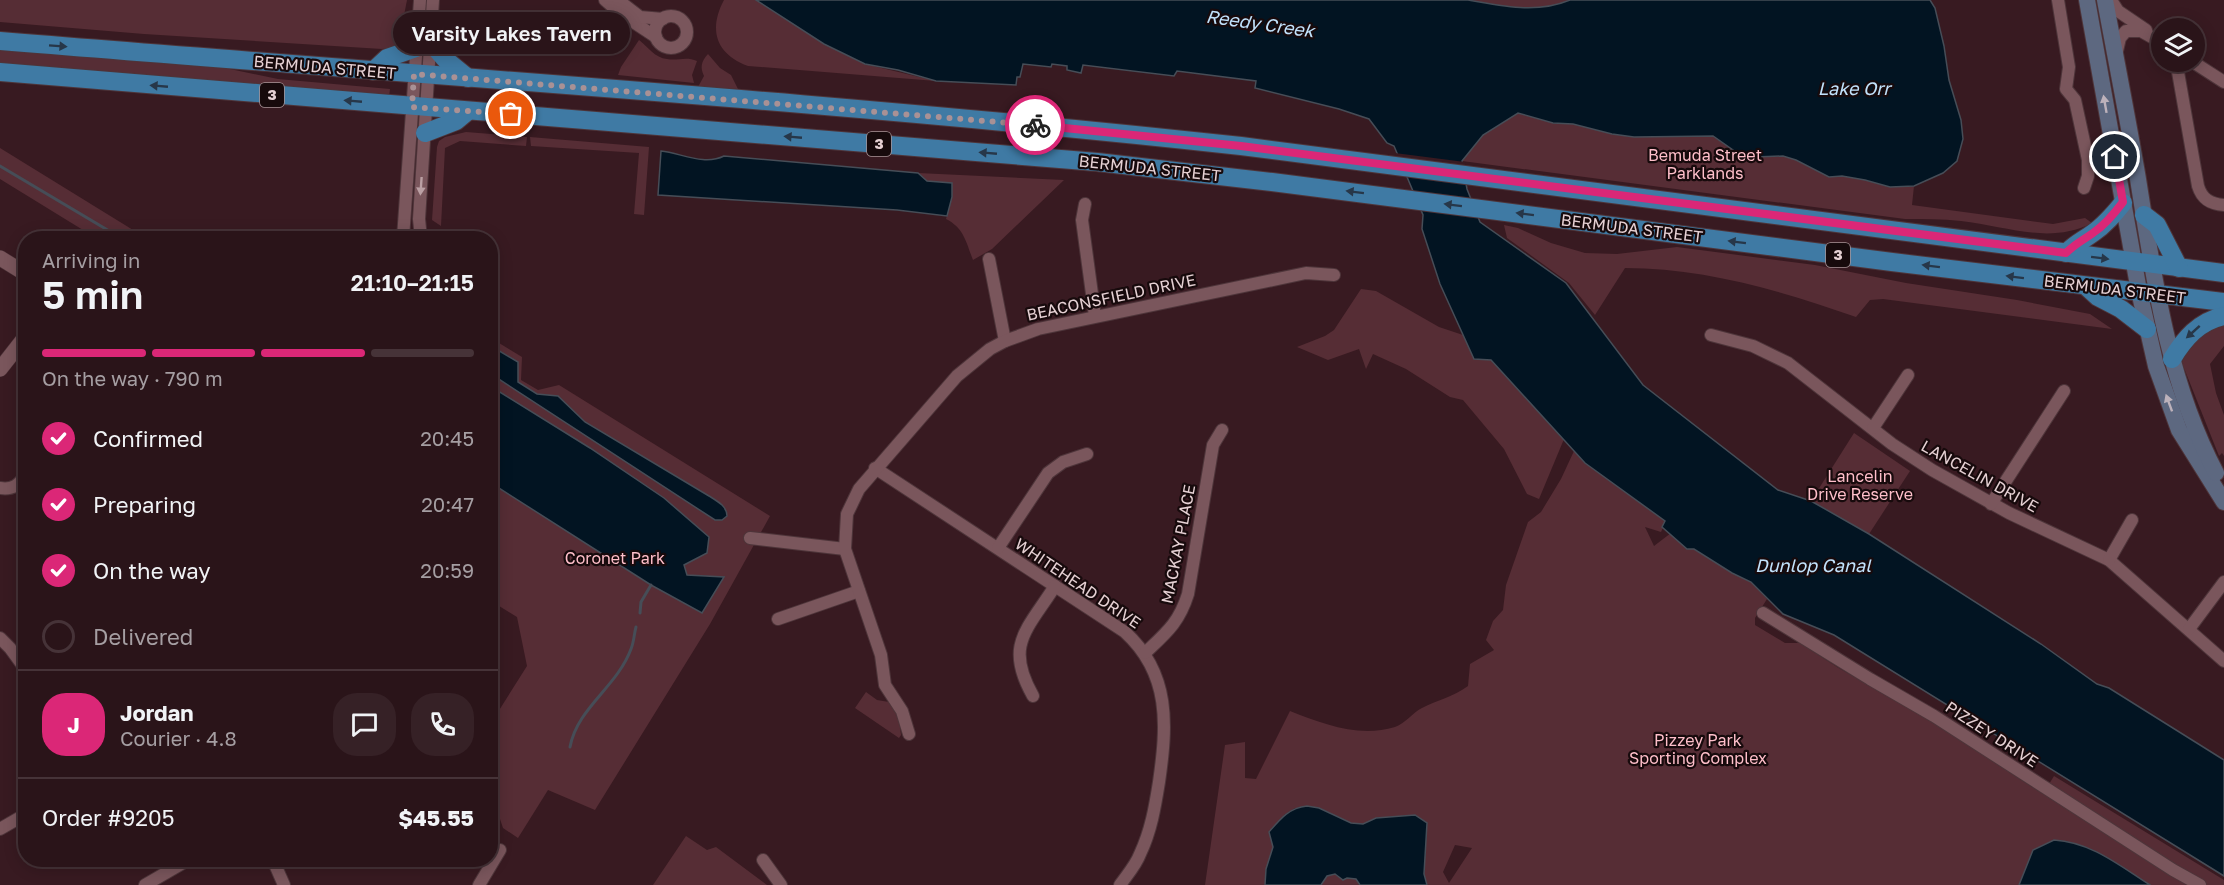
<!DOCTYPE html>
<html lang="en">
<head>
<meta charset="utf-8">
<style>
  body { margin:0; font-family:"Golos Text",sans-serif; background:#362126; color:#f1f3f6; height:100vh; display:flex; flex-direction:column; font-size:22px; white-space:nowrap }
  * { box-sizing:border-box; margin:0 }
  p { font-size:20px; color:#a59ea2 }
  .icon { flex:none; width:33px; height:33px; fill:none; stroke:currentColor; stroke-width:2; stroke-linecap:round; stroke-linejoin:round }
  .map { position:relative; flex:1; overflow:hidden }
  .sheet { position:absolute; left:18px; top:231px; width:480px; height:636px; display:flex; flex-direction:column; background:#2a1419; border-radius:24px; box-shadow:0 3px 15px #0003,0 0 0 2px #463338 }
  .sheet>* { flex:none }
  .buttons { position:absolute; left:2151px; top:18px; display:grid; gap:12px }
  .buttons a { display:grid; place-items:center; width:54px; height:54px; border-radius:50%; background:#2a1419; box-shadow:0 3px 15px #0003,0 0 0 2px #463338; font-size:30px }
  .pin { position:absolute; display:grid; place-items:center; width:51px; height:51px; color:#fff; margin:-26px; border:3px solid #fff; border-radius:50%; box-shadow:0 2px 6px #0007 }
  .courier { position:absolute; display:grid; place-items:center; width:60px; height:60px; margin:-30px; border:4px solid #db2777; border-radius:50%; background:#fff; color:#222; box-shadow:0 2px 8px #0007 }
  .bubble { position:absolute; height:42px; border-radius:21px; background:#2a1419; box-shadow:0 3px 15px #0003,0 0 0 2px #463338; font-size:20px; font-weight:600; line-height:42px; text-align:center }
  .overview em { font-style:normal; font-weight:600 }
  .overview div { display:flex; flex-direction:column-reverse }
  .overview { display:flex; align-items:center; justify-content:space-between; height:102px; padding:0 24px }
  h1 { font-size:39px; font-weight:600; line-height:45px }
  .bar { display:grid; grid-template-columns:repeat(4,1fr); gap:9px 6px; align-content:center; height:72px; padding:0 24px }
  .bar i { height:8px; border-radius:4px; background:#463338 }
  .bar .active { background:#db2777 }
  .bar p { grid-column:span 4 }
  .line { display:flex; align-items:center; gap:15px; padding:0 24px; border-top:2px solid #463338 }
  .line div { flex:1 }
  .round { display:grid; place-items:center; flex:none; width:63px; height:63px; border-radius:24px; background:#362126 }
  ol { padding:0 24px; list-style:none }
  li { display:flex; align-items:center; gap:18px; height:66px }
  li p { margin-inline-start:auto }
  li .icon { padding:6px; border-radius:50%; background:#db2777; color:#fff; stroke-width:4 }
  li:last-child { color:#a59ea2 }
  li i { width:33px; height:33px; border:3px solid #463338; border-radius:50% }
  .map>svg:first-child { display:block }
</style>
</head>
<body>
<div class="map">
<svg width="2224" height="885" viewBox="0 0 2224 885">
  <rect width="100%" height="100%" fill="#381a21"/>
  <!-- green -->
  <g fill="#562d35" fill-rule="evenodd">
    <polygon points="0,0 407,0 398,46 382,49 144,34 0,22"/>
    <path d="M724,0H756L824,44L865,64L936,81L748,66C716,54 708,30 724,0Z"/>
    <path d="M1468,0H1570C1536,14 1503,6 1468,0Z"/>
    <path d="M639,40C648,47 655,58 667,59C678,61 686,56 697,61L692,75L694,83L618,75L621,67Z"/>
    <polygon points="0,48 211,65 278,79 390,89 389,97 0,65"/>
    <path d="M708,54L720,68L731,75L738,89L698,87L704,76C700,67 701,62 708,54Z"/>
    <path d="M1518,113L1553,123L1573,124L1612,134L1634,137L1713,136L1736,152L1755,157L1783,156L1796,160L1829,177L1842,176L1865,180L1890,187L1914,186L1912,205L2053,224L2085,218L2092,223C2049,245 2007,226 1961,221C1942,219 1924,219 1905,219L1462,161L1483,135Z"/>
    <polygon points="466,132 527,137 526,146 460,141 445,148 441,226 432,220 437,147 439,141 445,137"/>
    <polygon points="530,137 649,147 644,215 634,214 639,153 531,146"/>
    <polygon points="0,148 146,238 96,238 0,179"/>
    <path d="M918,173L1064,180L992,249L973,260C966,242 964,228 946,219L952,197L927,181Z"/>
    <path d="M1504,225L1518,228L1551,243L1585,253L1617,254L1677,247L1815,265L1906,283L2017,300L2090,314L2112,329L1883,299L1870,300L1856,317C1782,291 1704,268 1625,268L1595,315L1569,283L1507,238Z"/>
    <polygon points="1361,289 1376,291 1439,327 1463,335 1474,359 1491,360 1564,439 1539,499 1527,494 1504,449 1463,400 1450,397 1406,369 1373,354 1366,369 1359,349 1328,360 1297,347 1325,336 1334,330"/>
    <polygon points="2224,324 2224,346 2210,364 2216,393 2224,415 2224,456 2222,453 2219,456 2182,363 2183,352 2205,330"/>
    <polygon points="491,338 522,357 521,380 538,390 559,385 770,516 710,624 595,810 548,790 518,838 503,828 491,792 491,723 527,666 517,617 491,601"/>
    <polygon points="1854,433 1910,471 1869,534 1811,501"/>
    <path d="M1574,451L1585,463L1666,521L1661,532L1645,527L1654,546L1671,533L1687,548L1694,549L1732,573L1751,582L1767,599L1755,618V625L1785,643H1800L1837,667L1928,719L2043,794L2054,776L2224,880V885H1427L1424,874L1427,823L1415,815L1376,818L1363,824L1351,823L1319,808H1295L1284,815L1266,869L1265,885H1205L1225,745L1245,742V778L1256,779L1290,711C1323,724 1359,738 1395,727C1406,723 1412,713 1422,708C1437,700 1453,697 1468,686L1470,664L1494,650L1486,640L1493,621L1503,610L1506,585L1528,522L1541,512L1561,479ZM1455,845L1472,848L1449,883L1443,872Z"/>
    <polygon points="866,692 877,700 889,702 899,718 901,735 899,738 855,708"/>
    <polygon points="686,836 707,850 716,847 767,885 653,885"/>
    <polygon points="1335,874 1338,877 1357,879 1360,885 1321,885 1327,876"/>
  </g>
  <!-- water -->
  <g fill="#021422" stroke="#464d57" stroke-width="1.5">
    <path d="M756,0H1468C1503,6 1536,14 1570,0H1930L1935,8L1944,46L1949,80L1961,120L1963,139L1957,161L1943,173L1914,186L1890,187L1865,180L1842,176L1829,177L1796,160L1783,156L1755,157L1736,152L1713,136L1634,137L1612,134L1573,124L1553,123L1518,113L1483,135L1462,161L1467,189L1480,222L1566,283L1643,385L1778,490L1811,501L1869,534L2041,644L2097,684L2109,688L2224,760V876L1834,635L1783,614L1751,582L1732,573L1694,549H1687L1662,527L1665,521L1585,463L1491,360L1474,359L1440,284L1422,229L1423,215L1394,146L1387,143L1369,119L1339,109L1255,88L1256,81L1177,71L1174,76L1083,65L1081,73L1067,70V66L1052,64L1051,67L1023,64L1020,77H1017L1016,85L936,81L898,70L865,64L824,44Z"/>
    <path d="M661,151C681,153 704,166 724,156L918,173L927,181L952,183V197L947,216L897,210L658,195Z"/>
    <path d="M491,346L518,362V382L537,394L558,396L585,422L709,496C717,501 727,506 727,516L722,520H715L491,374Z"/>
    <polygon points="490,386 590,448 664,498 709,537 707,553 684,565 687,575 724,577 702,613 651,585 491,483"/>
    <path d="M1307,806L1319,808L1351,823L1363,824L1376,818L1415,815L1427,823L1424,874L1427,885H1360L1356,879L1347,878L1343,880L1335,874L1327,876L1321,885H1265L1266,869L1273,847L1269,832C1281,818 1289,808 1307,806Z"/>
    <path d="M2054,840C2091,842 2120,866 2150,885H2019L2033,850Z"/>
  </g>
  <!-- pier -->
  <polygon fill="#381a21" points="1395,153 1465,162 1468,181 1403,173"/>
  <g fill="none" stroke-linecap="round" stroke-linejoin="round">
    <!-- stream -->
    <g stroke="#464d57" stroke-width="3">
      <polyline points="0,166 121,238"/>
      <polyline points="640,613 641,602 651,585"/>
      <path d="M570,747C577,708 617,687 631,649C634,642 634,634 636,627"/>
    </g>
    <defs>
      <g id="minor">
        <polyline points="605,0 621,14 656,37"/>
        <polyline points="618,0 640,17 663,19"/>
        <polyline points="2058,0 2069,67 2066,89 2075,100 2088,160 2088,176 2084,188"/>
        <polyline points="2111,0 2118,11 2146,30"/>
        <circle cx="671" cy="32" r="16"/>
        <polyline points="2117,51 2120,38 2126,31 2141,31 2162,43"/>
        <path d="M2179,62L2178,72L2198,186C2202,199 2210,204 2224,205"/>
        <polyline points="2193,62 2224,82"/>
        <polyline points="1085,204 1082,220 1095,316"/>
        <polyline points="403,238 420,0"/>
        <polyline points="421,238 419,219 433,0"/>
        <polyline points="989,259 1005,341"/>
        <polyline points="1711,335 1753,346 1788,363 1892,444 1932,470 2009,513 2109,560 2224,661"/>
        <polyline points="1873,428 1908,375"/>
        <path d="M875,468L1125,632C1171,674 1167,726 1159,782C1155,807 1151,831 1140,854C1136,865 1127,875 1120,885"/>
        <path d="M0,488C13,490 19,485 26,474"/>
        <polyline points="1991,504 2064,391"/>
        <polyline points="750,538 845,549"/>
        <polyline points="998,548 1048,473 1063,462 1087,454"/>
        <polyline points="2109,560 2132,520"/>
        <polyline points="1763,613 1870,679 1934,716 2173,870 2200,885"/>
        <polyline points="778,619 859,591"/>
        <polyline points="2189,629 2224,582"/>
        <polyline points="0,638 10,648 26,670"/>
        <path d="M1145,653C1166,633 1179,623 1188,594L1213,445L1222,430"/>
        <path d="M1033,696C1004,645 1027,630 1055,586"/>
        <polyline points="909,734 902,711 885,685 881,655 845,549 847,514 859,489 957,376 990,349 1005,341 1038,329 1306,273 1334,275"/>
        <polyline points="0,829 26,814"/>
        <polyline points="273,860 284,885"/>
        <polyline points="763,860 781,885"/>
        <polyline points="145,885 188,860"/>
        <polyline points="479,885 500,850"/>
      </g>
      <g id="tertiary">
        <polyline points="0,258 26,274"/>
        <polyline points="0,369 26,336"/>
      </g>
      <g id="secondary">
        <polyline points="2087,0 2139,291 2156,366 2179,430 2224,502"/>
        <path d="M2105,0C2116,60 2128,120 2138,179C2154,280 2168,382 2216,473"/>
      </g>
      <g id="primary">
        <path d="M0,41C414,75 829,101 1241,146L2224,273"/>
        <polyline points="430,42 446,60 468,78"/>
        <polyline points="373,71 387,58 416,48"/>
        <polyline points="0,72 1097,162 1272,182 1892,262 2224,302"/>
        <polyline points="425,133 456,121 468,111"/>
        <polyline points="2144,215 2157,225 2179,268"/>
        <path d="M2066,253C2076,243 2082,241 2093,233C2105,225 2114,214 2123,203"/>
        <polyline points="2087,287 2098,297 2121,309 2147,329"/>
        <path d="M2172,359C2184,339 2199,321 2224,316"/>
      </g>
    </defs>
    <!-- minor casing -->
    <use href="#minor" stroke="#4e353a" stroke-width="14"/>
    <!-- tertiary casing -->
    <use href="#tertiary" stroke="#4e353a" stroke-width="16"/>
    <!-- secondary casing -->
    <use href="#secondary" stroke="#4e353a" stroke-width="18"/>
    <!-- primary casing -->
    <use href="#primary" stroke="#4e353a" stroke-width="20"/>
    <!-- minor -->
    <use href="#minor" stroke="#7a565c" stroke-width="12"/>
    <!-- tertiary -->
    <use href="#tertiary" stroke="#7a565c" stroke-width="15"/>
    <!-- secondary -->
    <use href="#secondary" stroke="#5d6880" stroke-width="16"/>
    <!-- primary -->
    <use href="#primary" stroke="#3f7aa4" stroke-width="18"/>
  </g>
  <!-- one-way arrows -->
  <defs><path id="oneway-solid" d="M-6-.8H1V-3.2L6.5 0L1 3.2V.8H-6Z" transform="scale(1.5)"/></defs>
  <g fill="#273749">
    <use href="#oneway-solid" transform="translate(58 46) rotate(4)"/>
    <use href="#oneway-solid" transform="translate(159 86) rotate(-175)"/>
    <use href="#oneway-solid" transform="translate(353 101) rotate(-175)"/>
    <use href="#oneway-solid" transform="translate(793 137) rotate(-175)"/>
    <use href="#oneway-solid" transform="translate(988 153) rotate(-175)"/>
    <use href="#oneway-solid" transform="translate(1355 192) rotate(-173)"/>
    <use href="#oneway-solid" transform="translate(1453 205) rotate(-173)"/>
    <use href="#oneway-solid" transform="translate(1525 214) rotate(-173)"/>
    <use href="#oneway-solid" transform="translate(1737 242) rotate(-173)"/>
    <use href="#oneway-solid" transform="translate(2100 258) rotate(7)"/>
    <use href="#oneway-solid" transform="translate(1931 266) rotate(-173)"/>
    <use href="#oneway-solid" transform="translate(2015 277) rotate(-173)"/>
    <use href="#oneway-solid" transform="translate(2193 332) rotate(138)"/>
  </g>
  <g fill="#bdb2bb">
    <use href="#oneway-solid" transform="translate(2105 104) rotate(-100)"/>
    <use href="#oneway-solid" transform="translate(2169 403) rotate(-110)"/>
  </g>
  <use fill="#bba0a4" href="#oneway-solid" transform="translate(421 186) rotate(94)"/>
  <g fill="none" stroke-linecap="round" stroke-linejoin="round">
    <!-- done -->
    <polyline stroke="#a99195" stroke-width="6" stroke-dasharray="0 10.8" points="511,114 412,107 414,74 1035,125"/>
    <!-- route -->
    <path stroke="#db2777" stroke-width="8" d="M1035,125L1241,146L2066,253C2076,243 2082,241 2093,233C2105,225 2114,214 2123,202L2115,157"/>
  </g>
  <g text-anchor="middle" stroke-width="4.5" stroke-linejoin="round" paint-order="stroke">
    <!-- shield labels -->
    <g fill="#170a0c" stroke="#a89598" stroke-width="1.5">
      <rect x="260" y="83" width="24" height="24" rx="4.5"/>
      <rect x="867" y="132" width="24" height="24" rx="4.5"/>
      <rect x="1826" y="243" width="24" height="24" rx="4.5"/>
    </g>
    <g font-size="15" font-weight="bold" fill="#e6d1d4">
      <text x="272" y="100">3</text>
      <text x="879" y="149">3</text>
      <text x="1838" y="260">3</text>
    </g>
    <!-- street labels -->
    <g font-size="16" fill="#e6d1d4" stroke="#170a0c">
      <text transform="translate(325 67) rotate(5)" y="6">BERMUDA STREET</text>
      <text transform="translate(1150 168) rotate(6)" y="6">BERMUDA STREET</text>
      <text transform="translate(1632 228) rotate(7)" y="6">BERMUDA STREET</text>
      <text transform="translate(2115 289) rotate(7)" y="6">BERMUDA STREET</text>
      <text transform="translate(1111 297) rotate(-12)" y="6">BEACONSFIELD DRIVE</text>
      <text transform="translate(1980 476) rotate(29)" y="6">LANCELIN DRIVE</text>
      <text transform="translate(1178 544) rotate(-79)" y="6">MACKAY PLACE</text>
      <text transform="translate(1078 583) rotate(34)" y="6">WHITEHEAD DRIVE</text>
      <text transform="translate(1992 734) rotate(33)" y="6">PIZZEY DRIVE</text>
    </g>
    <!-- park labels -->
    <g font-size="16" fill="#ffbfca" stroke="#170a0c">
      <text x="1705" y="161">Bemuda Street<tspan x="1705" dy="18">Parklands</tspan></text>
      <text x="1860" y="482">Lancelin<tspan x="1860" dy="18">Drive Reserve</tspan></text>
      <text x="615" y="564">Coronet Park</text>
      <text x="1698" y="746">Pizzey Park<tspan x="1698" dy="18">Sporting Complex</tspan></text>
    </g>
    <!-- water labels -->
    <g font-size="18" font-style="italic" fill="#c1e2fc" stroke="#170a0c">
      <text transform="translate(1260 24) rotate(8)" y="6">Reedy Creek</text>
      <text x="1854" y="95">Lake Orr</text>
      <text x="1813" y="572">Dunlop Canal</text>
    </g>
  </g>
</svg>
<div class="buttons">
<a><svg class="icon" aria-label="layers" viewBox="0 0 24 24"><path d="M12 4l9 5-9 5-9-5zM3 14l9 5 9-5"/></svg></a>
</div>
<div class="pin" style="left:511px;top:114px;background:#ea580c"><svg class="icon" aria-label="bag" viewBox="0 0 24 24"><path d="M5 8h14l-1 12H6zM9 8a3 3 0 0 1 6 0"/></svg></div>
<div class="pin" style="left:2115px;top:157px;background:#1f2937"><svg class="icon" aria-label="home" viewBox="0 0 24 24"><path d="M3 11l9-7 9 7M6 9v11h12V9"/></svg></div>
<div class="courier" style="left:1035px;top:125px"><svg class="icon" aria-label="bike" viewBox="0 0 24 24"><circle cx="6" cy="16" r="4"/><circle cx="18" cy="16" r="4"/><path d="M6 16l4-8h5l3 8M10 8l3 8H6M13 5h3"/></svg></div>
<div class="bubble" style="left:393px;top:12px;width:237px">Varsity Lakes Tavern</div>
<section class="sheet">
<div class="overview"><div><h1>5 min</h1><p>Arriving in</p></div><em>21:10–21:15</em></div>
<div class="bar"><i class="active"></i><i class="active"></i><i class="active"></i><i></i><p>On the way · 790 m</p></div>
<ol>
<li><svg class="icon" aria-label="check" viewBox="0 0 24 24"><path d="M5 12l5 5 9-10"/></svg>Confirmed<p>20:45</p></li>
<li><svg class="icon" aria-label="check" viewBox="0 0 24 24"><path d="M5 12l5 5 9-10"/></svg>Preparing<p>20:47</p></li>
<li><svg class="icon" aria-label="check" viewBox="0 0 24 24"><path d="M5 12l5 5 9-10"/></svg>On the way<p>20:59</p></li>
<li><i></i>Delivered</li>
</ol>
<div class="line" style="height:108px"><b class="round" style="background:#db2777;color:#fff">J</b><div><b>Jordan</b><p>Courier · 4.8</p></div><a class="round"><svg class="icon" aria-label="chat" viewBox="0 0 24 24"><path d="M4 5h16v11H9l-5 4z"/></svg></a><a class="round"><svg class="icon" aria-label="phone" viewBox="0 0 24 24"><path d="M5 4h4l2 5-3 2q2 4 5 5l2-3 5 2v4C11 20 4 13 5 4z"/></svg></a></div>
<div class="line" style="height:78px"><div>Order #9205</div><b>$45.55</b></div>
</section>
</div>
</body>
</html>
